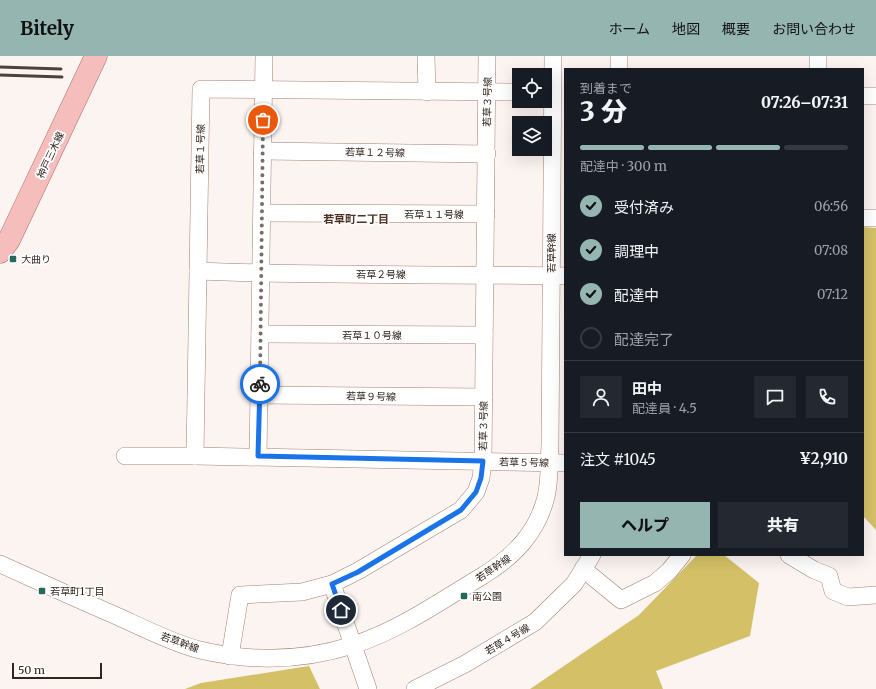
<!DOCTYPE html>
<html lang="ja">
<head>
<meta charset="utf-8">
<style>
  body { margin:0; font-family:Merriweather,"Noto Sans JP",serif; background:#242831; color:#f1f3f6; height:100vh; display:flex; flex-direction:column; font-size:15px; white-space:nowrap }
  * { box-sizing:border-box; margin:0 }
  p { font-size:13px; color:#9ea1a6 }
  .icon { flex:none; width:22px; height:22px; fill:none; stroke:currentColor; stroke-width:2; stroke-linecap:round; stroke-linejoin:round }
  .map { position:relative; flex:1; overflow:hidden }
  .side { position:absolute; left:564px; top:12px; width:300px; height:488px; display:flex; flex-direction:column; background:#171b24; border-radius:0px; box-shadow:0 4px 16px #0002 }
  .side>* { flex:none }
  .tools { position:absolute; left:512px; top:12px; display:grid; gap:8px }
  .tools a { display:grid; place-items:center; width:40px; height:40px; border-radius:0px; background:#171b24; box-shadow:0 4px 16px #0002; font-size:20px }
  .scale { position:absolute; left:12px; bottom:10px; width:90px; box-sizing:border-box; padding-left:4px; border:2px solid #32241e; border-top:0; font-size:11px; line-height:14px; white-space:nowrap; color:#32241e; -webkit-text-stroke:3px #fff; paint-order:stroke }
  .pin { position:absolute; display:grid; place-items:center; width:34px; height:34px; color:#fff; margin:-17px; border:2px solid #fff; border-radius:50%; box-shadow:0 1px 4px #0007 }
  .courier { position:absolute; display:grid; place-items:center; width:40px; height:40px; margin:-20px; border:3px solid #1a73e8; border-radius:50%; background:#fff; color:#222; box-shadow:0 1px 5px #0007 }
  .overview em { font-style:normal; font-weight:800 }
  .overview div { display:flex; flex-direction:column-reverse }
  .overview { display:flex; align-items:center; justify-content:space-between; height:68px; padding:0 16px }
  h1 { font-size:26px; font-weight:800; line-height:30px }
  .bar { display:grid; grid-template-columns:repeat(4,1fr); gap:6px 4px; align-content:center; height:48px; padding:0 16px }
  .bar i { height:5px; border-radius:3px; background:#363941 }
  .bar .selected { background:#95b5b0 }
  .bar p { grid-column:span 4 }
  .line { display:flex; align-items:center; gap:10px; padding:0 16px; border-top:1px solid #363941 }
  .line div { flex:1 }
  .round { display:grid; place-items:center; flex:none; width:42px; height:42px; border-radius:0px; background:#242831 }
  ol { padding:0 16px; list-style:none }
  li { display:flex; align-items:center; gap:12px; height:44px }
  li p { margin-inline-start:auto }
  li .icon { padding:4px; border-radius:50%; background:#95b5b0; color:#111; stroke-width:4 }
  li:last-child { color:#9ea1a6 }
  li i { width:22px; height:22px; border:2px solid #363941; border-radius:50% }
  .action { display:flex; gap:8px; margin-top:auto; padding:8px 16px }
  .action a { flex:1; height:46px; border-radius:0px; background:#95b5b0; color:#111; font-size:16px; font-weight:800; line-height:46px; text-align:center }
  .action a+a { background:#242831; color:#f1f3f6 }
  header { display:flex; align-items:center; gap:24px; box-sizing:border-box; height:56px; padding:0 20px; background:#95b5b0; color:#111 }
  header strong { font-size:19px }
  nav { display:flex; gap:22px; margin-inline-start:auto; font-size:14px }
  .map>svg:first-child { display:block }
</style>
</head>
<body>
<header>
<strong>Bitely</strong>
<nav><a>ホーム</a><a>地図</a><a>概要</a><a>お問い合わせ</a></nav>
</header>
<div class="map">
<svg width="876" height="633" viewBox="0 0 876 633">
  <rect width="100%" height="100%" fill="#fcf4f1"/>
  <!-- forest -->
  <g fill="#d4c167">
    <polygon points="863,171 876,172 876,474 863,460"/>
    <polygon points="697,499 724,499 759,527 750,580 656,615 663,633 530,633 639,559"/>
    <polygon points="309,610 320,633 185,633 201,627"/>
  </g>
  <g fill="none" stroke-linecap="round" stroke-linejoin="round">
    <defs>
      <g id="minor">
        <polyline points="426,0 427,36"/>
        <polyline points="619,13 619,0"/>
        <polyline points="818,13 818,0"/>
        <polyline points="863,40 876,40"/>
        <polyline points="262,95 487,98"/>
        <polyline points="262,157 486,158"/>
        <polyline points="863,162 876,162"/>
        <path d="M198,215C320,220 443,218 565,220"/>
        <polyline points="260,278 484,279"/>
        <polyline points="259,339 484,341"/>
        <polyline points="125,400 195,400 201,33 519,36"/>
        <polyline points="195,400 565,407"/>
        <polyline points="258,400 264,0"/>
        <polyline points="789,499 814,514 829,520 833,535 848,541 876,539"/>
        <path d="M0,508C40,526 79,544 119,561C143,572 175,588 200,594C251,606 303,605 353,589C400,574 442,544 484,519C514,500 537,477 546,441C550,425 549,406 550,389L553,0"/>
        <polyline points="583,513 621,544 655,527 669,515 682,499"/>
        <polyline points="332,528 368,633"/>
        <polyline points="230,600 240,539 302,536 332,528 358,515 461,454 476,436 481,422 483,405 487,0"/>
        <polyline points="415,633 465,608 535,566 574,528 592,499"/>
      </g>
      <polyline id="major" points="0,196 9,184 96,0"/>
    </defs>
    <!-- minor casing -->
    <use href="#minor" stroke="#a38070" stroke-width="18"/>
    <!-- major casing -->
    <use href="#major" stroke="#ae6b69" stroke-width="23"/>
    <!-- minor -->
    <use href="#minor" stroke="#fff" stroke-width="17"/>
    <!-- major -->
    <use href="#major" stroke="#f6bdbd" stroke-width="22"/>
    <!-- rail -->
    <g stroke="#4e403b" stroke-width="3">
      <polyline points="0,11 61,13"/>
      <polyline points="0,19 62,21"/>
    </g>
  </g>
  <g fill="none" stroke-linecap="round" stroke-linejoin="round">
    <!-- done -->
    <polyline stroke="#796d68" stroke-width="4" stroke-dasharray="0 7.2" points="260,328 263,64"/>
    <!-- route -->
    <polyline stroke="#1a73e8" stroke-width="5" points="260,328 258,400 483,405 481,422 476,436 461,454 358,516 332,528 341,554"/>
  </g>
  <!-- markers -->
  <g fill="#25695a" stroke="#fff" stroke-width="1.5">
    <rect x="9" y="199" width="8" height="8" rx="2"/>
    <rect x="38" y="531" width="8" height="8" rx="2"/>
    <rect x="460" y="536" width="8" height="8" rx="2"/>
  </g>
  <g text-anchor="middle" stroke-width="3.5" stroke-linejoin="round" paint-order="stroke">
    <!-- street labels -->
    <g font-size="10" fill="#32241e" stroke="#fff">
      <text transform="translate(487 46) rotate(-89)" y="4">若草３号線</text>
      <text transform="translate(200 93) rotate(-89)" y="4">若草１号線</text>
      <text transform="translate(375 96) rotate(1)" y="4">若草１２号線</text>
      <text transform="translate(50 99) rotate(-65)" y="4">神戸三木線</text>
      <text x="434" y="162">若草１１号線</text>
      <text transform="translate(551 197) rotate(-90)" y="4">若草幹線</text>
      <text x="381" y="222">若草２号線</text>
      <text x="372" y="283">若草１０号線</text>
      <text transform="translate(371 340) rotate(1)" y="4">若草９号線</text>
      <text transform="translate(483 370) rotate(-89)" y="4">若草３号線</text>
      <text transform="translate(524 406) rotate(1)" y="4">若草５号線</text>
      <text transform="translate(493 512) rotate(-34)" y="4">若草幹線</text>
      <text transform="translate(507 583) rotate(-31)" y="4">若草４号線</text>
      <text transform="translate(180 586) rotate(20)" y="4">若草幹線</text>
    </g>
    <!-- poi labels -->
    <g font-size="10" fill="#32241e" stroke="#fff" text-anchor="start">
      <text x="21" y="207">大曲り</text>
      <text x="50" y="539">若草町1丁目</text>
      <text x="472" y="544">南公園</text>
    </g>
    <!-- neighbourhood labels -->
    <g font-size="11" font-weight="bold" fill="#4e3123" stroke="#fff">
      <text x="356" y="167">若草町二丁目</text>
    </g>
  </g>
</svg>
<div class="tools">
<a><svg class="icon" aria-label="locate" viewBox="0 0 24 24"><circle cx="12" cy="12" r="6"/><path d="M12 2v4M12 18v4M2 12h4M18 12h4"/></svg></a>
<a><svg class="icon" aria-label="layers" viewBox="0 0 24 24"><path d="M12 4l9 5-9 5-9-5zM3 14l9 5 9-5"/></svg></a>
</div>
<div class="scale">50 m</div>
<div class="pin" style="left:263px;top:64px;background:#ea580c"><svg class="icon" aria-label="bag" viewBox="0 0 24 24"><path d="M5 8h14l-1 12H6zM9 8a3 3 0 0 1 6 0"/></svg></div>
<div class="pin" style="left:341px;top:554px;background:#1f2937"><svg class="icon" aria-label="home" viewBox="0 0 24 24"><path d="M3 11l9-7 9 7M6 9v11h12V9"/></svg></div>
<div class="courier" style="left:260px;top:328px"><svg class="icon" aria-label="bike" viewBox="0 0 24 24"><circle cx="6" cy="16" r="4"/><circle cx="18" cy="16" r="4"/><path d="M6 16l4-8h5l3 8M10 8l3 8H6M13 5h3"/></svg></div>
<section class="side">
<div class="overview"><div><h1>3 分</h1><p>到着まで</p></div><em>07:26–07:31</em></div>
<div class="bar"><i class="selected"></i><i class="selected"></i><i class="selected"></i><i></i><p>配達中 · 300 m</p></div>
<ol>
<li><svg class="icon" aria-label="check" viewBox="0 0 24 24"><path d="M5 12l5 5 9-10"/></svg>受付済み<p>06:56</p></li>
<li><svg class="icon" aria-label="check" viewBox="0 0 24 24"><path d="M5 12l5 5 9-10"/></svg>調理中<p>07:08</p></li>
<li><svg class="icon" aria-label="check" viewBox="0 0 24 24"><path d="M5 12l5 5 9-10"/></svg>配達中<p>07:12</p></li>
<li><i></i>配達完了</li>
</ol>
<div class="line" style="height:72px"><a class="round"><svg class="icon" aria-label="person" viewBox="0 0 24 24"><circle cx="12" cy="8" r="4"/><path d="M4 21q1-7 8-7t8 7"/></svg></a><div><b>田中</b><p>配達員 · 4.5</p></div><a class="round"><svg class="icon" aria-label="chat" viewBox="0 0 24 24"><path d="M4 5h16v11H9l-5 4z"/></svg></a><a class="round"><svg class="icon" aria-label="phone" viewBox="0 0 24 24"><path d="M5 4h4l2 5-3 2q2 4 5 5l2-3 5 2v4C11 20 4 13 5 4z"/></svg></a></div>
<div class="line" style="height:52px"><div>注文 #1045</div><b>¥2,910</b></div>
<div class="action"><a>ヘルプ</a><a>共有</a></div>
</section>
</div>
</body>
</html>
